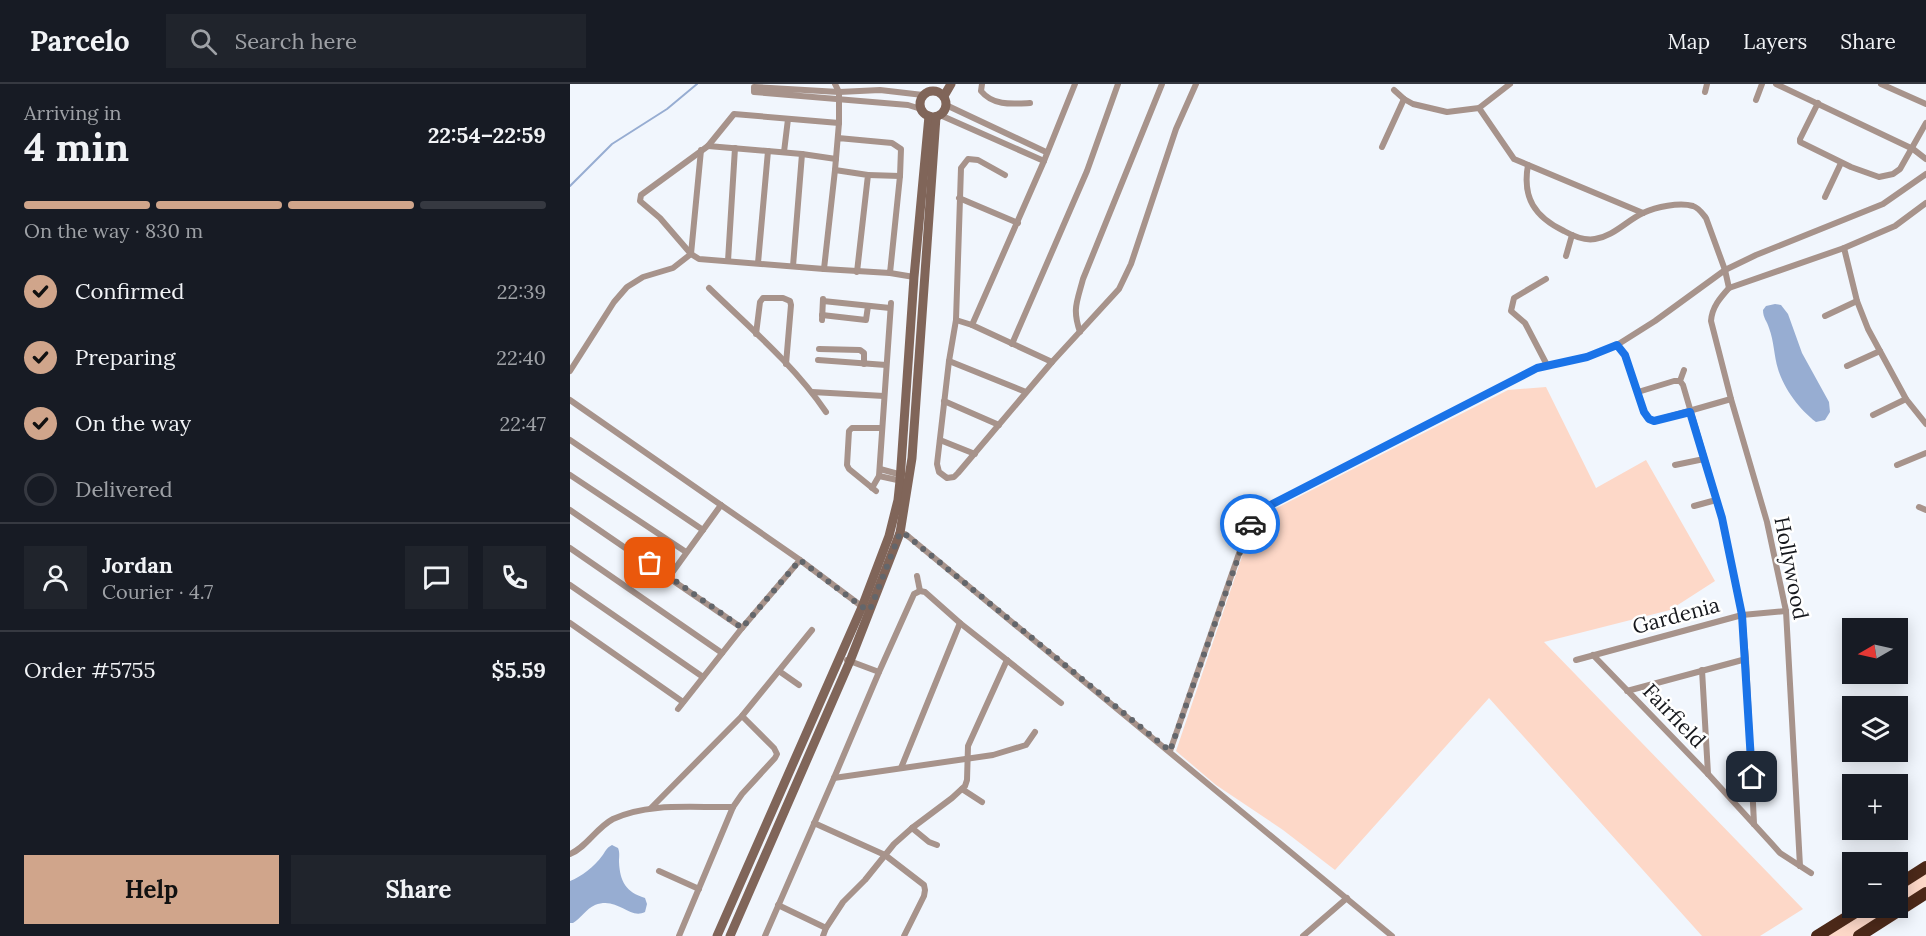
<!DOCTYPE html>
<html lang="en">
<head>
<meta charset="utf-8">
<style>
  body { margin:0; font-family:Lora,serif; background:#20242c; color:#f1f3f6; height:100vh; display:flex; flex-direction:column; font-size:22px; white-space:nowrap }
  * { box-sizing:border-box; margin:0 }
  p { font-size:20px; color:#9ea1a6 }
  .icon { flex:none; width:33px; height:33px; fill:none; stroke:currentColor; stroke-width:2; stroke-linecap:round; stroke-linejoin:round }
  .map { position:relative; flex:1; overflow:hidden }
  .side { display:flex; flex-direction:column; background:#171b24; width:570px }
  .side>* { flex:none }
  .needle { width:39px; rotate:261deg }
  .buttons { position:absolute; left:1272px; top:534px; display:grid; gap:12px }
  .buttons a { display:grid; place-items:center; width:66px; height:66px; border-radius:0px; background:#171b24; box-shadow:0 3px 15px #0003; font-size:30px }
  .pin { position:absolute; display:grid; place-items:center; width:51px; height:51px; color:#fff; margin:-26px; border-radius:12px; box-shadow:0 3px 9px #0006 }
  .courier { position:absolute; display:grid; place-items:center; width:60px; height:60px; margin:-30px; border:4px solid #1a73e8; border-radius:50%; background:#fff; color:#222; box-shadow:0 2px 8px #0007 }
  .head em { font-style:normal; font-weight:800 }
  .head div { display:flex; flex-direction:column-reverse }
  .head { display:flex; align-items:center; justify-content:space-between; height:102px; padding:0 24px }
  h1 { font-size:39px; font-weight:800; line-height:45px }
  .bar { display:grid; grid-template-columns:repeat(4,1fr); gap:9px 6px; align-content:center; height:72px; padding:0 24px }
  .bar i { height:8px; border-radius:4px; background:#363941 }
  .bar .active { background:#d0a58b }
  .bar p { grid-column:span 4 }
  .line { display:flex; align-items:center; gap:15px; padding:0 24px; border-top:2px solid #363941 }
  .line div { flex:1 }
  .round { display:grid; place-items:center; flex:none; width:63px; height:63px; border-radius:0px; background:#20242c }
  ol { padding:0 24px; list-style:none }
  li { display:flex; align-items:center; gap:18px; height:66px }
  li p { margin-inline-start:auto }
  li .icon { padding:6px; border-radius:50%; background:#d0a58b; color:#111; stroke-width:4 }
  li:last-child { color:#9ea1a6 }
  li i { width:33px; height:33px; border:3px solid #363941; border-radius:50% }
  .cta { display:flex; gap:12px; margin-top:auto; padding:12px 24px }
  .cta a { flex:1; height:69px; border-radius:0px; background:#d0a58b; color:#111; font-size:24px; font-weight:800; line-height:69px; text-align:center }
  .cta a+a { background:#20242c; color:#f1f3f6 }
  header { display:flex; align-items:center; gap:36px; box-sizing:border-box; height:84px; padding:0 30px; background:#171b24; border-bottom:2px solid #363941 }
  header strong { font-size:28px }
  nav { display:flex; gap:33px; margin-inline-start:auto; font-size:21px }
  .search { width:420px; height:54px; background:#20242c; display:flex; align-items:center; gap:15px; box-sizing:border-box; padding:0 21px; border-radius:0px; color:#9ea1a6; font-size:22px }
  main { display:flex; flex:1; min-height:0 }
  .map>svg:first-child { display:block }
</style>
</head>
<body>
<header>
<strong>Parcelo</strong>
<div class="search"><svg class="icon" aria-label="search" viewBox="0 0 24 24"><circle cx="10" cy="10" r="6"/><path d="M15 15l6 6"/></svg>Search here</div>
<nav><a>Map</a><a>Layers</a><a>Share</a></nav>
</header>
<main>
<section class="side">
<div class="head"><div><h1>4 min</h1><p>Arriving in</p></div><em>22:54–22:59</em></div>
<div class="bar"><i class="active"></i><i class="active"></i><i class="active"></i><i></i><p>On the way · 830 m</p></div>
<ol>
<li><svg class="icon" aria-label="check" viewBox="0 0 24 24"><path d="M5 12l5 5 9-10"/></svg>Confirmed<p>22:39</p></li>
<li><svg class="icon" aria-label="check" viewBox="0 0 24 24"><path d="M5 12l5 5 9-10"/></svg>Preparing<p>22:40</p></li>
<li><svg class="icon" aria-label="check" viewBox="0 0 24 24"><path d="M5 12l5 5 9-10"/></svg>On the way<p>22:47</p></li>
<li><i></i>Delivered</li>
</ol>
<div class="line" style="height:108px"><a class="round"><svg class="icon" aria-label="person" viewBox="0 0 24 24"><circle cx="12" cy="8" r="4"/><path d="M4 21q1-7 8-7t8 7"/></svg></a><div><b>Jordan</b><p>Courier · 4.7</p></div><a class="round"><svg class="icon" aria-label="chat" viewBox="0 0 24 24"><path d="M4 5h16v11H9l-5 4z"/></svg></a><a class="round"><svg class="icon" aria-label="phone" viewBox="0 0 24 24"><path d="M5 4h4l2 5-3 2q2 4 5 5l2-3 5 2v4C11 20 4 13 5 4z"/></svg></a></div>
<div class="line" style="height:78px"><div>Order #5755</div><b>$5.59</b></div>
<div class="cta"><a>Help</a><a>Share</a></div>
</section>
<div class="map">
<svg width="1356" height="852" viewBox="0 0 1356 852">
  <rect width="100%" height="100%" fill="#f1f6fd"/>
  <!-- green -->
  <g fill="#fdd8c8">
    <polygon points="976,303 1026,404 1076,376 1145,497 1100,526 974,558 1233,825 1190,852 1132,852 919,614 765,786 713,746 646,701 606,667 680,449 689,433 938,306"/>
    <polygon points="1356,789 1356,806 1283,852 1255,852 1301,824 1328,824 1328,807"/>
  </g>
  <!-- water -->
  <g fill="#97add2">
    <path d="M1205,220L1211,221L1218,230L1232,269L1259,318L1260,328L1255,336L1246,338C1230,326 1214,305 1208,285C1204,272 1204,257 1199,244C1197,237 1193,234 1193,226L1196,222Z"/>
    <path d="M42,761L48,764C50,769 49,773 49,778C50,798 56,808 75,814L77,820L75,828C59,836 48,812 25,821C16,825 11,834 3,839H0V797C11,793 25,782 32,772C36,767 36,764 42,761Z"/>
  </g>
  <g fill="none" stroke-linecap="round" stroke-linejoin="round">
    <!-- stream -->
    <polyline stroke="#97add2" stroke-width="2" points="0,102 42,60 97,25 127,0"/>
    <!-- street -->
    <g stroke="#a7938b" stroke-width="6">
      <polyline points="265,0 269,8 269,39 265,86 254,185 320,189 330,92 331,65 322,59 268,54"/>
      <path d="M412,0L411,7C423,22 442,20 460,19"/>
      <polyline points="1206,0 1343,65 1356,75"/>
      <polyline points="1311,0 1356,20"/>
      <polyline points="824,6 834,15 843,20 877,28 909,24 940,0"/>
      <polyline points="1135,8 1137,0"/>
      <polyline points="1186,16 1192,0"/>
      <polyline points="1248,19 1230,55 1230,58 1281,83 1309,93 1323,90 1330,85 1356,39"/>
      <polyline points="376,21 476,68"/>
      <polyline points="909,24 944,75 1073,129"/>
      <polyline points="351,25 338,21 184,8 184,3 269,8 310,6 353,11"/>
      <polyline points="370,31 474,77"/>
      <polyline points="138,62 232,70 266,75"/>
      <polyline points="812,63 834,15"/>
      <polyline points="214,68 218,35"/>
      <path d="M958,81C952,114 965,133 994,147C1003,152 1014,157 1025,155C1044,152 1056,137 1073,129C1086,123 1109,118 1123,122C1129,124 1132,129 1136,134L1155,186L1159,204"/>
      <polyline points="265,86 298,91 287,188"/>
      <polyline points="298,91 330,92"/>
      <polyline points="435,91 408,76 398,75 391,84 386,236 379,277 367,380 369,388 377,394 384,393 388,389 482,278 549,205 561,180 606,45 626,0"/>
      <polyline points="1255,113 1271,79"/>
      <polyline points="389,114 448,139"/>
      <polyline points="1274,164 1287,217 1298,245 1336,315 1356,340"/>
      <polyline points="996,172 1002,151"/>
      <polyline points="158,177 165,64"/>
      <polyline points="188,179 198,67"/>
      <polyline points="223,182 232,70"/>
      <polyline points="254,185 129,175 121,170 90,134 70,117 71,111 138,62 164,30 269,39"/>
      <polyline points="320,189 344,193"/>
      <polyline points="976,195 944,214 941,227 955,239 977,281"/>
      <path d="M139,204C179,243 224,281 256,328"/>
      <polyline points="253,217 320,224"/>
      <polyline points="252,231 296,236 298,222"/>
      <polyline points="1255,232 1287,217"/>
      <polyline points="252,236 253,215"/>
      <polyline points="386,236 402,241 482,278"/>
      <polyline points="402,241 474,77 505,0"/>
      <path d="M510,248C502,225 507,218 513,195L592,0"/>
      <polyline points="186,250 190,218 193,214 213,214 220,217 221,221 216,280"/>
      <polyline points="442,260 517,87 548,0"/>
      <polyline points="1047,261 1055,271 1074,328 1079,335 1084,337 1161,315"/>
      <polyline points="249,265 290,266 294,269 294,280"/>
      <polyline points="248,276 316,281"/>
      <polyline points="379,277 456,308"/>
      <polyline points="1277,282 1310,267"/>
      <polyline points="1114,286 1110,297 1113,301 1152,434 1172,531 1176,575 1184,740"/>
      <polyline points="0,287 44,218 57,203 73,193 103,184 121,170 131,66"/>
      <polyline points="242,308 314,312"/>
      <polyline points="1068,308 1104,297 1110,297"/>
      <polyline points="0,316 230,476 294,524"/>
      <polyline points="374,317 429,341"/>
      <polyline points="1303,331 1336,315"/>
      <polyline points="0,356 133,446"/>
      <polyline points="370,356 405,370"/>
      <polyline points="1105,381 1134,375"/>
      <polyline points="1327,381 1356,369"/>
      <polyline points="310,385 332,391"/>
      <polyline points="0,391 116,468"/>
      <polyline points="309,392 332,397"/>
      <polyline points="302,404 309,392 321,219"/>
      <polyline points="306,407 279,385 277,381 279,347 282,344 311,344"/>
      <polyline points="1124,422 1146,416"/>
      <polyline points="1349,423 1356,426"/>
      <polyline points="0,426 172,544 230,476"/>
      <polyline points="328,450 335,450 339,453 822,852"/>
      <polyline points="0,464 152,569"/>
      <polyline points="347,492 350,507"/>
      <polyline points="99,493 151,421"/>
      <polyline points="0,501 133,593"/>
      <polyline points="0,539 113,618"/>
      <polyline points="1023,571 1138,690 1202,760 1210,769 1241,789"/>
      <polyline points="277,576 309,588"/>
      <polyline points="1006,576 1172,531 1216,527"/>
      <polyline points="1132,586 1138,690"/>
      <polyline points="209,587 229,601"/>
      <polyline points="1057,607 1176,575"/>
      <polyline points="108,625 172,544"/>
      <polyline points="600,667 679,441 691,426 967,284 1017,273 1047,261 1085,237 1155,186 1186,171 1313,120 1356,90"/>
      <polyline points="331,684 390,539"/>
      <polyline points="264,694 423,671 456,661 465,648"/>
      <polyline points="392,705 412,718"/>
      <polyline points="81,724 172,632 242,546"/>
      <polyline points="244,739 315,771 354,801 355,806 354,812 334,852"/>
      <polyline points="342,744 359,758 367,761"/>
      <path d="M0,770C17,763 26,744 43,735C79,718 124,724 163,723"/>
      <path d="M1230,782L1216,527L1197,438L1161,315L1141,237C1142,223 1150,214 1159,204L1274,164L1325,142L1356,119"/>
      <polyline points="89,787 129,805"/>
      <polyline points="208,821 256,844"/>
      <polyline points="109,852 163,723 172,710 205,674 207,670 204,664 172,632"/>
      <polyline points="195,852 264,694 309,588 344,510 350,507 355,508 390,539 491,619"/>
      <polyline points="253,852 256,844 273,818 295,796 324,760 342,744 382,714 395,702 397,696 398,662 437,576"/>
      <polyline points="733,852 777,814"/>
    </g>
    <!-- secondary -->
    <g stroke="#806559" stroke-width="9">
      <circle cx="363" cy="20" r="13"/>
      <polyline points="374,12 381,0"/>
      <polyline points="147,852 292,523 319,452 328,416 330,397 344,193 359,32"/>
      <polyline points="160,852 280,577 330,449 342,374 366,33"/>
    </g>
    <!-- highway -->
    <g stroke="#4c2919" stroke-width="12">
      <polyline points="1328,801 1356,783"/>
      <polyline points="1247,852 1292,824"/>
      <polyline points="1289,852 1356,809"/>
    </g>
  </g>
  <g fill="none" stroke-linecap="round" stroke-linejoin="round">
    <!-- done -->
    <polyline stroke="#63666b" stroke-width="6" stroke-dasharray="0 10.8" points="80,479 172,544 230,476 292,523 300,526 330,449 335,450 600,667 680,440"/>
    <!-- route -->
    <polyline stroke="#1a73e8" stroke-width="8" points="680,440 691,426 967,284 1017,273 1047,261 1055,271 1074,328 1079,335 1084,337 1120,328 1152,434 1172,531 1182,693"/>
  </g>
  <g text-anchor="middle" stroke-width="5" stroke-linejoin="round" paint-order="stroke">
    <!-- street labels -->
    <g font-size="21" fill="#16181d" stroke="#fff">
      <text transform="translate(1221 484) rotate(79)" y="7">Hollywood</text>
      <text transform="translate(1106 532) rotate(-15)" y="7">Gardenia</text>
      <text transform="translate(1104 632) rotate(46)" y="7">Fairfield</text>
    </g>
  </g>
</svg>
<div class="buttons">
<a><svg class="needle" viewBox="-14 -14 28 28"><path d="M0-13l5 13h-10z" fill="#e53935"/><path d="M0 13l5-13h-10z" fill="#9ea1a6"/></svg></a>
<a><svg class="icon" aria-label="layers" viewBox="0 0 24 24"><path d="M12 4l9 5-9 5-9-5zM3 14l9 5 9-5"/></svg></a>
<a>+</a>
<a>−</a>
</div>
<div class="pin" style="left:80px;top:479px;background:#ea580c"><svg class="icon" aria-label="bag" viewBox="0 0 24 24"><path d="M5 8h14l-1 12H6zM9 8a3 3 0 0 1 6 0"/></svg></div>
<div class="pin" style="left:1182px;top:693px;background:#1f2937"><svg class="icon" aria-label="home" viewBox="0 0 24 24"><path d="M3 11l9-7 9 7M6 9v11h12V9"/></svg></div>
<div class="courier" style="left:680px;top:440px"><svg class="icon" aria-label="car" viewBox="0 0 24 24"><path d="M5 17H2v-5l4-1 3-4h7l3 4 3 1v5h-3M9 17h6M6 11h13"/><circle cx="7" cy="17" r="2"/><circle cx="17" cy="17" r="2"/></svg></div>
</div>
</main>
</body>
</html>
